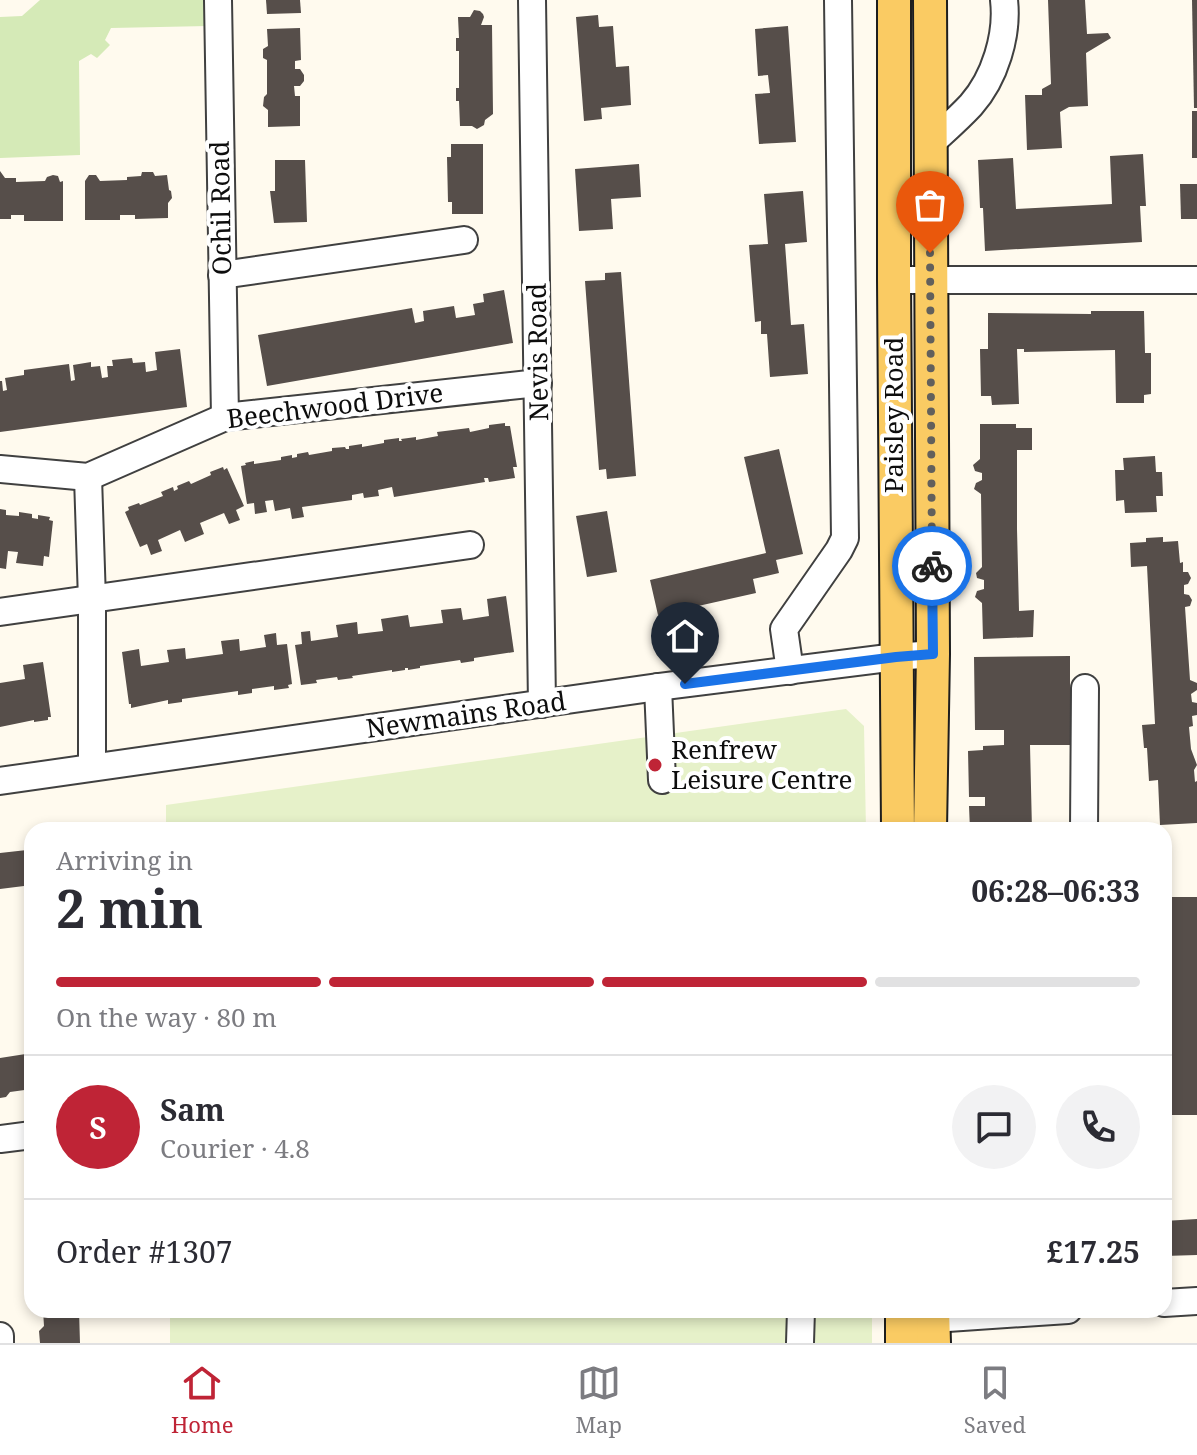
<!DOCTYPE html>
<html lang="en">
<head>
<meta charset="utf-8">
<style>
  body { margin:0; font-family:"Noto Serif",serif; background:#f2f2f3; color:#2b2b33; height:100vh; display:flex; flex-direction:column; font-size:30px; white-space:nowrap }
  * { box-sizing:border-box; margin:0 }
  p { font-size:26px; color:#7c7c81 }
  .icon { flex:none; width:44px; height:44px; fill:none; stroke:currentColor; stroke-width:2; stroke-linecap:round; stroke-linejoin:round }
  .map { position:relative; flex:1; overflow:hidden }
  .side { position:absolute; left:24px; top:822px; width:1148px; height:496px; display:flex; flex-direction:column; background:#fff; border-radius:24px; box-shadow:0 4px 12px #0003 }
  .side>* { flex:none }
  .pin { position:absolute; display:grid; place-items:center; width:68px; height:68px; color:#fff; margin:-82px -34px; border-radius:50% 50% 50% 0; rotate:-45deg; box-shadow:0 0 8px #0007 }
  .pin .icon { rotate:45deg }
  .courier { position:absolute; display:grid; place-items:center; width:80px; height:80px; margin:-40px; border:6px solid #1a73e8; border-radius:50%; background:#fff; color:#222; box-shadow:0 2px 10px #0007 }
  .overview em { font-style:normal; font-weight:700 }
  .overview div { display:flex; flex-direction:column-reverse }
  .overview { display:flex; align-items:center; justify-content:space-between; height:136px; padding:0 32px }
  h1 { font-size:52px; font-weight:700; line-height:60px }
  .bar { display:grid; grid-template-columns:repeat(4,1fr); gap:12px 8px; align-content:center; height:96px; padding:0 32px }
  .bar i { height:10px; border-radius:6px; background:#e1e1e2 }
  .bar .current { background:#bf2436 }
  .bar p { grid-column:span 4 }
  .line { display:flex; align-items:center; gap:20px; padding:0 32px; border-top:2px solid #e1e1e2 }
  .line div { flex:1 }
  .round { display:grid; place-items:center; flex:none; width:84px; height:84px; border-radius:42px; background:#f2f2f3 }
  .dock { display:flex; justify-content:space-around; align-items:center; height:112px; border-top:2px solid #e1e1e2; background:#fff; font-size:22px; color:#7c7c81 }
  .dock a { display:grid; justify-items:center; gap:4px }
  .dock .current { color:#bf2436 }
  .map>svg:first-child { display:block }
</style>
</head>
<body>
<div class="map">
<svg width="1197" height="1343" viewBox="0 0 1197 1343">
  <rect width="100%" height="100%" fill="#fffaee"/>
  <!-- green -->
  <polygon fill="#d5eab7" points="40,0 208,0 208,26 111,28 105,40 110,45 97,58 91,54 79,61 80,155 0,158 0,17 22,16"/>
  <!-- pitch -->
  <g fill="#e6f1c9">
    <polygon points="846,709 864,726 866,830 166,830 166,805"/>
    <rect x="170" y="1310" width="702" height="33"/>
  </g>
  <!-- building -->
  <g fill="#564e4a">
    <polygon points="266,0 300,0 301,13 267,14"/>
    <polygon points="1048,0 1085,0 1087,34 1108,33 1111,38 1086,53 1088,106 1069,107 1060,112 1062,148 1027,150 1025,95 1042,95 1042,89 1051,84"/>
    <polygon points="1192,0 1197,0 1197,108 1194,108"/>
    <polygon points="474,10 480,11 483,14 484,17 481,25 492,25 493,114 485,120 484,125 477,129 472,126 460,126 459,101 456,101 456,88 459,88 459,51 456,51 456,38 459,38 458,17 470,17"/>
    <polygon points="598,15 599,27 613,26 616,67 629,66 631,105 601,108 602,119 584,121 576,17"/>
    <polygon points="788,26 796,142 759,144 755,94 770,93 768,75 758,76 755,29"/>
    <polygon points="300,28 301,60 295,61 295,69 300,69 304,75 304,81 300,86 294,86 295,96 300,96 300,126 268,127 268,110 263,106 264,97 267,94 267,60 263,58 263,49 268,46 267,29"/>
    <rect x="1192" y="111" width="5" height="47"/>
    <polygon points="451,144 483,144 483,214 452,214 452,202 448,202 447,157 451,157"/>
    <polygon points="1143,154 1146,206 1140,206 1142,242 985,251 983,208 980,208 978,160 1013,158 1016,209 1112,204 1110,156"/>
    <polygon points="275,160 305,160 307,222 274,223 270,191 275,191"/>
    <polygon points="639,164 641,197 611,199 613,229 579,231 575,169"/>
    <polygon points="0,171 5,178 16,178 16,182 45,181 47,177 53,175 58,176 60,182 63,181 63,221 24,221 24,215 11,215 11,219 0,219"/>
    <polygon points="142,172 153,172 155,176 167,175 169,190 171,191 172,198 168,203 168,218 135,219 135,215 120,215 120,220 85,220 85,181 89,175 96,175 100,181 127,180 127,177 141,176"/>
    <polygon points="1180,184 1197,184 1197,219 1181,219"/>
    <polygon points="803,191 807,242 785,244 791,325 804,324 808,374 770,377 767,334 761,334 761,321 755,322 749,245 768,244 764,194"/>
    <polygon points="621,272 636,476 607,479 606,469 599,470 585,281 605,280 605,273"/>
    <polygon points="504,290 513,343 267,386 258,335 412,308 415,323 424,321 423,311 454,306 456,318 475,315 473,304 484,302 483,294"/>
    <polygon points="1091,311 1144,311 1145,353 1151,353 1151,394 1144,395 1144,403 1116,403 1115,350 1024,352 1024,349 1017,349 1019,404 992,405 991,396 981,396 980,349 988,349 988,313 1091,314"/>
    <polygon points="180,349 187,407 0,432 0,381 2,381 3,391 7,390 5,378 24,375 24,370 69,364 71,381 75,380 73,365 91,362 91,367 100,366 102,378 108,377 107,366 113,366 112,360 132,358 133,363 145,362 146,372 157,370 155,352"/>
    <polygon points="505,423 505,426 510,426 517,467 513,467 515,478 489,482 488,478 484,478 485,482 394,497 392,487 378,490 379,496 364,498 363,493 352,495 352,500 302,507 304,517 292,519 290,508 275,511 273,500 265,501 267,512 255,514 254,503 247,504 241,466 246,465 245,463 254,461 254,464 281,460 281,457 292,455 292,458 297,457 297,454 308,452 309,455 332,451 332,448 345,447 346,449 349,449 349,446 362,444 362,447 384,443 384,440 399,438 399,441 402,441 401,439 416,437 416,440 438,436 437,432 469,428 470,432 489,428 489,425"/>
    <polygon points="980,424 1016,424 1016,428 1032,428 1032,450 1017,450 1017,529 1019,611 1034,610 1033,637 983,639 982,603 975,597 977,591 984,589 984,580 977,578 976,573 982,567 981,494 974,489 976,483 982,480 982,473 975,471 973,465 980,459"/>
    <polygon points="779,449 803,554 776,560 779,573 753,579 756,593 658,615 650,580 766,553 744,457"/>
    <polygon points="1155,456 1156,472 1162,472 1163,496 1156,496 1157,512 1125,513 1124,500 1116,501 1115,470 1124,470 1123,458"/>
    <polygon points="223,467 224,470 227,468 244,506 236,510 240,520 229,524 224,513 200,523 204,534 185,542 180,530 158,540 162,551 151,555 147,544 140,547 125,512 129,510 128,507 139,503 140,505 163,496 161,492 173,487 174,491 178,489 177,486 189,481 191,484 211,475 210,472"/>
    <polygon points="0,509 6,510 6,515 19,516 19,512 32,514 32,518 38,519 38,515 50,517 49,520 53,521 49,557 44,556 43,566 16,563 18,552 8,551 6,569 0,568"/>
    <polygon points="607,511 617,572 587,577 576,516"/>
    <polygon points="1163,537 1163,542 1178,541 1180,563 1183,562 1183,572 1188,572 1191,578 1188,584 1184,585 1184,594 1189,595 1192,600 1190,606 1185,607 1190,680 1197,683 1197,690 1191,694 1192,702 1197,703 1197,715 1192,716 1193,726 1189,727 1191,749 1197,765 1194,770 1195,782 1197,781 1197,823 1160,825 1158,780 1149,781 1147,748 1144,748 1142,725 1155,724 1147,566 1131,567 1130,543 1146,542 1146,538"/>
    <polygon points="506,596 514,652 474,658 474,661 461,663 460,660 420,666 420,668 408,670 408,668 405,668 405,670 392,672 392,670 352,676 353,678 338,680 337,677 316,680 317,683 301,685 295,645 302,644 301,632 310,631 311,641 338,637 336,625 357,622 358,634 383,631 381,619 408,615 410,627 443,623 441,610 461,608 463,620 489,616 487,599"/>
    <polygon points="276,633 277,645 287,644 292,684 288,685 289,688 274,690 274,686 252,689 252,693 238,695 238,691 182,699 182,702 168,704 168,700 131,708 131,704 129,704 122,652 139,649 141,666 169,662 167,650 185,648 186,659 223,654 221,641 239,639 240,651 266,647 264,635"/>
    <polygon points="1070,656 1070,745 1030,745 1032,830 970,830 969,806 985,806 985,797 969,797 968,751 983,750 983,746 1004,745 1004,730 975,730 974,657"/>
    <polygon points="43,662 51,717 48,717 48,720 34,722 34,720 0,727 0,683 25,679 23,665"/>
    <polygon points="32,844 32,885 0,889 0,853 27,850"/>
    <rect x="1164" y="897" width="33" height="218"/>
    <polygon points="32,1053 32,1089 10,1092 6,1097 0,1098 0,1058"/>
    <polygon points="1197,1219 1197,1255 1164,1256 1164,1221"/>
    <polygon points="43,1310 79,1310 80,1343 40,1343 39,1331 44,1326"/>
  </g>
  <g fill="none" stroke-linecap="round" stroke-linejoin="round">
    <defs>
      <g id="minor">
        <polyline points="218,0 225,417"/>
        <polyline points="532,0 542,704"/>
        <path d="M930,144C944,131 958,119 971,105C995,78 1008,35 1004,0"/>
        <polyline points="222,275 464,240"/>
        <polyline points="894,280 1197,280"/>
        <polyline points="0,469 88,477 225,417 538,383"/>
        <polyline points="88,477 92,600 92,767"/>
        <polyline points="0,612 470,545"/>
        <polyline points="790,671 784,629 839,550 845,538 838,0"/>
        <polyline points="658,687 662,780"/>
        <polyline points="0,781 658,687 896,657 933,654"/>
        <polyline points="1084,830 1085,688"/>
        <polyline points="0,1139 32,1135"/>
        <polyline points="1164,1303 1197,1301"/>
        <polyline points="921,1330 925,1324 933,1319 1068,1310"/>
        <polyline points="0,1336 0,1343"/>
        <polyline points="800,1343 801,1310"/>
      </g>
      <g id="major">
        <polyline points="894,0 894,280 898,830"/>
        <polyline points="930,830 933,654 930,0"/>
        <polyline points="902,1310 902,1343"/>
        <polyline points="933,1310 934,1343"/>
      </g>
    </defs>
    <!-- minor casing -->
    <use href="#minor" stroke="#404040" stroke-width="30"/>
    <!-- major casing -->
    <use href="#major" stroke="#1e1e1e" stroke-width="36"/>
    <!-- minor -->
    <use href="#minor" stroke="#fff" stroke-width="26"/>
    <!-- major -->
    <use href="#major" stroke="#facb63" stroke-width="32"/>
  </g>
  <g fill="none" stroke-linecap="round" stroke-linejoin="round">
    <!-- done -->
    <polyline stroke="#62605c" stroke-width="8" stroke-dasharray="0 14.4" points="930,253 932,566"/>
    <!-- route -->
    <polyline stroke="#1a73e8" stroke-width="10" points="685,684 896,657 933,654 932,566"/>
  </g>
  <!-- markers -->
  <circle fill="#bf2436" stroke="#fff" stroke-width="3" cx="655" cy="765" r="8"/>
  <g text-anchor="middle" stroke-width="8" stroke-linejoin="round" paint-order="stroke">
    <!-- street labels -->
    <g font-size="26" fill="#0d0d0d" stroke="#fff">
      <text transform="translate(221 208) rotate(-91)" y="9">Ochil Road</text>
      <text transform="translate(538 352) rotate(-91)" y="9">Nevis Road</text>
      <text transform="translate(335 406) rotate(-7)" y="9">Beechwood Drive</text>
      <text transform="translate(894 415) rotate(-90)" y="9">Paisley Road</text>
      <text transform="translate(466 715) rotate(-8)" y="9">Newmains Road</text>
    </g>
    <!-- poi labels -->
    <g font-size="26" fill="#0d0d0d" stroke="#fff" text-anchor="start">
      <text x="671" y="759">Renfrew<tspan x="671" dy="30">Leisure Centre</tspan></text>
    </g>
  </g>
</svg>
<div class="pin" style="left:930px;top:253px;background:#ea580c"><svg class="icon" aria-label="bag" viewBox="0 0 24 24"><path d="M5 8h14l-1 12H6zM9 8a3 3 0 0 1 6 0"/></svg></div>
<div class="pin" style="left:685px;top:684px;background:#1f2937"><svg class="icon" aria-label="home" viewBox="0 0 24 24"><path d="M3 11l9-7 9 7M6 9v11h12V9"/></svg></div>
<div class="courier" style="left:932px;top:566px"><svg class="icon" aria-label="bike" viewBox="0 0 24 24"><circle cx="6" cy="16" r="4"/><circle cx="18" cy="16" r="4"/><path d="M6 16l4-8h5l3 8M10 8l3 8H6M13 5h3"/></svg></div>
<section class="side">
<div class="overview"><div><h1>2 min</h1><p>Arriving in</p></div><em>06:28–06:33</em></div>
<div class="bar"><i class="current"></i><i class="current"></i><i class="current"></i><i></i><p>On the way · 80 m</p></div>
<div class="line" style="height:144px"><b class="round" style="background:#bf2436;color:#fff">S</b><div><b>Sam</b><p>Courier · 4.8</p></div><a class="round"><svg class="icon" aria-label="chat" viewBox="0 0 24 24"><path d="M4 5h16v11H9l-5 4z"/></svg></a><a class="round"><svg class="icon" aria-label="phone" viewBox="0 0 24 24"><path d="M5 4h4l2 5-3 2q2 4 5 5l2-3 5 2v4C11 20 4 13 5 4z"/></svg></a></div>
<div class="line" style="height:104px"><div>Order #1307</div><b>£17.25</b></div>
</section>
</div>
<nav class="dock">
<a class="current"><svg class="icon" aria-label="home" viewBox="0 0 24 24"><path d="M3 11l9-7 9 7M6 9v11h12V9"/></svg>Home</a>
<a><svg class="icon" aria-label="map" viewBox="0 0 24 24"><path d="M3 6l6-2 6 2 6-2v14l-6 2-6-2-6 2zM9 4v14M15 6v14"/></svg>Map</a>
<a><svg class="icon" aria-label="saved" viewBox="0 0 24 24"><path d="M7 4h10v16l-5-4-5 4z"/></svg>Saved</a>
</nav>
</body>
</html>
